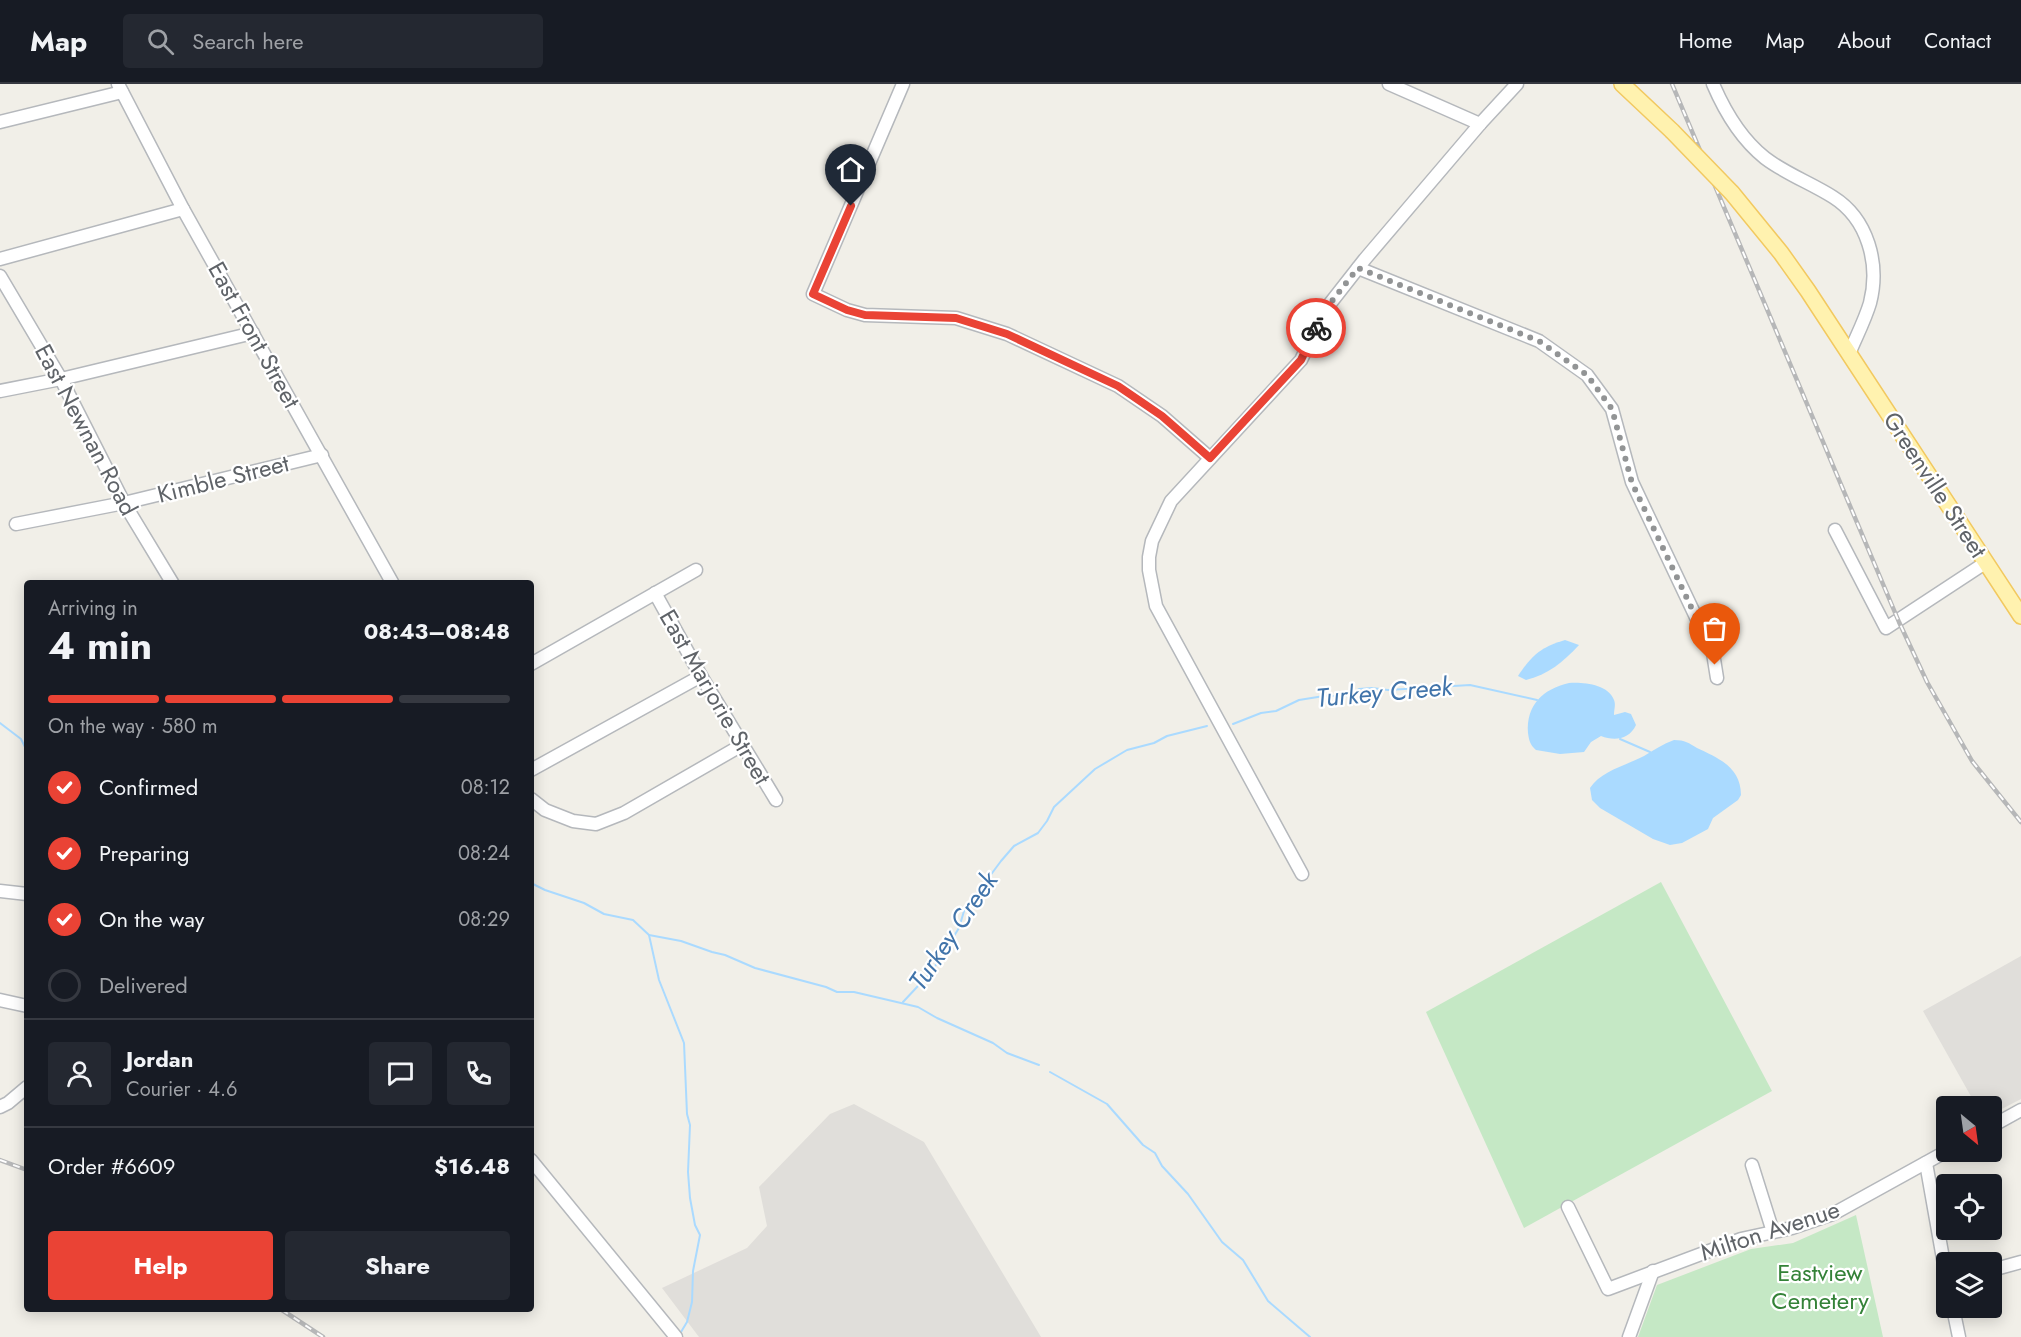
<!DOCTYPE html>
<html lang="en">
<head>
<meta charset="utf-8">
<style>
  body { margin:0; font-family:Jost,sans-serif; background:#242831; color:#f1f3f6; height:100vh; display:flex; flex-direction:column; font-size:22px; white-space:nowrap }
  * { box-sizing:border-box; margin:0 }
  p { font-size:20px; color:#9ea1a6 }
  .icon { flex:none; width:33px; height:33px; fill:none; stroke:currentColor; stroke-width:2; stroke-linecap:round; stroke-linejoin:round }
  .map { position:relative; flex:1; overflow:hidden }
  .details { position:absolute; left:24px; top:496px; width:510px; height:732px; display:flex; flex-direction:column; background:#171b24; border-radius:6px; box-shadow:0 3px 15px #0003 }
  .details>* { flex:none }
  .needle { width:39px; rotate:151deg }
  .fabs { position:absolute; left:1936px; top:1012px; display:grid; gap:12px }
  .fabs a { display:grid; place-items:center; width:66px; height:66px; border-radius:6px; background:#171b24; box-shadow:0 3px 15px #0003; font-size:30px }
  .pin { position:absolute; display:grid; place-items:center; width:51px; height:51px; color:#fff; margin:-62px -26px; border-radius:50% 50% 50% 0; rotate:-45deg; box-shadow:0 0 6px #0007 }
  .pin .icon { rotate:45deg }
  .courier { position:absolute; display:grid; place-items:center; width:60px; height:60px; margin:-30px; border:4px solid #ea4335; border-radius:50%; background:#fff; color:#222; box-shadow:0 2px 8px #0007 }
  .summary em { font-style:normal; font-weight:700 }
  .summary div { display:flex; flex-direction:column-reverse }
  .summary { display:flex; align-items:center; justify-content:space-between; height:102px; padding:0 24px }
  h1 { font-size:39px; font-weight:700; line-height:45px }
  .bar { display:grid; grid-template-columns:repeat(4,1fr); gap:9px 6px; align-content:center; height:72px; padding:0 24px }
  .bar i { height:8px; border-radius:4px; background:#363941 }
  .bar .selected { background:#ea4335 }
  .bar p { grid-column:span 4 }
  .line { display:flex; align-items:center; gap:15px; padding:0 24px; border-top:2px solid #363941 }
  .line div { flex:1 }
  .round { display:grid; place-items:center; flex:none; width:63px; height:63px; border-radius:6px; background:#242831 }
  ol { padding:0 24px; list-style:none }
  li { display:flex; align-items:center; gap:18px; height:66px }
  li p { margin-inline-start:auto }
  li .icon { padding:6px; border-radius:50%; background:#ea4335; color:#fff; stroke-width:4 }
  li:last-child { color:#9ea1a6 }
  li i { width:33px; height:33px; border:3px solid #363941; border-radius:50% }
  .action { display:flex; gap:12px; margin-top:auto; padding:12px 24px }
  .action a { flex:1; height:69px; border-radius:6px; background:#ea4335; color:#fff; font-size:24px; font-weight:700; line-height:69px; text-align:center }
  .action a+a { background:#242831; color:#f1f3f6 }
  header { display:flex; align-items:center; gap:36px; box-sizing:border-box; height:84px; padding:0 30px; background:#171b24; border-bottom:2px solid #363941 }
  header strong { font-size:28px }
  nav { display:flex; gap:33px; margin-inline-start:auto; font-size:21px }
  .search { width:420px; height:54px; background:#242831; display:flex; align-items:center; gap:15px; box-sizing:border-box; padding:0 21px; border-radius:6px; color:#9ea1a6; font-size:22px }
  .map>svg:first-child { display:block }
</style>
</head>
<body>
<header>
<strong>Map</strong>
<div class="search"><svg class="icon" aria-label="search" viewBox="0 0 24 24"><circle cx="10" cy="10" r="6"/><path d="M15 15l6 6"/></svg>Search here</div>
<nav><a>Home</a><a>Map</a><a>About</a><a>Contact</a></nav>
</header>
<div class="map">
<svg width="2021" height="1253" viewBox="0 0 2021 1253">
  <rect width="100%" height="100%" fill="#f1efe8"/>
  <!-- industrial -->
  <g fill="#e0deda">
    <polygon points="2021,872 2021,1015 1992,1030 1992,1023 1977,1023 1923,927"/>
    <polygon points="854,1020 924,1058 1041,1253 699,1253 662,1204 747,1164 767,1142 759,1103 830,1030"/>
  </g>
  <!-- green -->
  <g fill="#c5e8c5">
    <polygon points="1661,798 1772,1007 1524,1144 1426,928"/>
    <polygon points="1856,1131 1883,1253 1638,1253 1657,1201 1751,1165 1793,1159"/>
  </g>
  <!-- water -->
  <g fill="#aadaff">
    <path d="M1565,556L1579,561C1563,578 1549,590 1526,596L1518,592C1532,571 1541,563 1565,556Z"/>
    <path d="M1569,599C1583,598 1608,600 1614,616C1616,621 1614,625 1614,631L1625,628L1631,630L1636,641C1629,656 1614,657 1601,652L1591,658L1584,668L1560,670L1536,666C1530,661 1529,656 1528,649C1526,621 1543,605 1569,599Z"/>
    <path d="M1674,656C1685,656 1689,659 1697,664C1718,674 1741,683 1741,711L1738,716L1713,734L1708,745L1682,759L1670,761L1653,755L1600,724L1592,716L1590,704C1601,687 1627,681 1644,672C1654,666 1663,660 1674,656Z"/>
  </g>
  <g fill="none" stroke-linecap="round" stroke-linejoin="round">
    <!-- stream -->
    <g stroke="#aadaff" stroke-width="2">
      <polyline points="0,639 21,655 27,667"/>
      <polyline points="1233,640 1261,629 1276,627 1299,616 1324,612 1348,612 1359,605 1372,604 1388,606 1470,601 1537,616"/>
      <polyline points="1620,655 1650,668"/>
      <polyline points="531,799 545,806 584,819 604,830 633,836 649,851 681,857 712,868 725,871 755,884 826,903 837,908 854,908 918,923 937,934 993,959 1007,969 1039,981"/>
      <polyline points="649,851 659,896 684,959 687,1030 690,1041 688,1088 690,1114 695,1141 700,1151 693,1187 692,1218 687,1238 681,1248"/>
      <polyline points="903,918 932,887 959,844 964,827 1001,777 1014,762 1038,749 1047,737 1054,723 1095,685 1127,666 1154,659 1167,652 1207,642"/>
      <polyline points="1050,988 1107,1020 1143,1061 1155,1069 1162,1082 1188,1110 1222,1158 1243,1176 1268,1217 1310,1253"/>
    </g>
    <defs>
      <g id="minor">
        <polyline points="118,0 183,125 393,500"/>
        <polyline points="903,0 813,210 847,226 865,231 956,234 1007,250 1118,302 1162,332 1210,374"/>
        <polyline points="1389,0 1480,40"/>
        <path d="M1713,0C1725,28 1741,55 1765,74C1786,90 1811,99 1833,113C1868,135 1880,180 1870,219C1865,236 1856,253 1849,270"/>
        <polyline points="0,38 122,8"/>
        <polyline points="0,175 183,125"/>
        <polyline points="1358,184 1539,257 1587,291 1612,325 1632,398 1713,569 1717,594"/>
        <polyline points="0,192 61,295 124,419 173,500"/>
        <polyline points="0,307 61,295 253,249"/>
        <polyline points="16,440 124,419 322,371"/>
        <polyline points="1835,446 1886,544 1985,479"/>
        <polyline points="655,509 701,592 776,716"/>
        <polyline points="531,580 696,486"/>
        <polyline points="531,686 701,592"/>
        <polyline points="531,715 545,726 573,737 596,740 624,729 742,661"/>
        <polyline points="1302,790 1156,522 1149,486 1149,473 1152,457 1171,417 1301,276 1325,226 1365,175 1480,40 1517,0"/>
        <polyline points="0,807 27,810"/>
        <polyline points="0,916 27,922"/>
        <polyline points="0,1023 8,1019 27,1003"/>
        <polyline points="1992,1042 2021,1026"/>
        <polyline points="531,1076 676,1253"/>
        <polyline points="1926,1079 1947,1197"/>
        <polyline points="1752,1081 1773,1148"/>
        <polyline points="1568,1123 1608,1205 1741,1155 1792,1144 1833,1130 1947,1067"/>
        <polyline points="1992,1186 2021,1178"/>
        <polyline points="1953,1224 1959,1253"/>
        <polyline points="1629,1253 1653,1187"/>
      </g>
      <g id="major">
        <polyline points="1622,0 1672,47"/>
        <polyline points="1732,109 1781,169 1808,207 2021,532"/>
      </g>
    </defs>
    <!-- minor casing -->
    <use href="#minor" stroke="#b5b8bc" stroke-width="15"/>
    <!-- major casing -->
    <use href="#major" stroke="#f2c960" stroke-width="18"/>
    <!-- minor -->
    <use href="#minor" stroke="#fff" stroke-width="12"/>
    <!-- major -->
    <use href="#major" stroke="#fff2af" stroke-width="15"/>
    <defs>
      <g id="rail">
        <polyline points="1672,0 1899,538 1927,598 1972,677 2021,738"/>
        <polyline points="0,1076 27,1086"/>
        <polyline points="282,1226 323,1253"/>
      </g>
    </defs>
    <!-- rail casing -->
    <use href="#rail" stroke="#b6b7b8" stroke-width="4.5"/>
    <!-- rail -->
    <use href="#rail" stroke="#fff" stroke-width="2" stroke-dasharray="7" stroke-linecap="butt"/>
    <defs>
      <polyline id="major-bridge" points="1672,47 1732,109"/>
    </defs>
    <!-- major-bridge casing -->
    <use href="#major-bridge" stroke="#f2c960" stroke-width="18" stroke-linecap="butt"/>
    <!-- major-bridge -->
    <use href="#major-bridge" stroke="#fff2af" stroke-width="15"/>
  </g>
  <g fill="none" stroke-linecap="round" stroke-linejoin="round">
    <!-- done -->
    <polyline stroke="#929495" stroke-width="6" stroke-dasharray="0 10.8" points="1316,244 1325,226 1358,184 1539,257 1587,291 1612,325 1632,399 1713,569 1715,581"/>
    <!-- route -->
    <polyline stroke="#ea4335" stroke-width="8" points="851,122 813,210 847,226 865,231 956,234 1007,250 1118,302 1162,332 1210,374 1301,276 1316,244"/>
  </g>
  <g text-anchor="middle" stroke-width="4.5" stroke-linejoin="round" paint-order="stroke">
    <!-- street labels -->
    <g font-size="24" fill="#5f6368" stroke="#fff">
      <text transform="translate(254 251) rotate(61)" y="8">East Front Street</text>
      <text transform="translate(86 346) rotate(62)" y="8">East Newnan Road</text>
      <text transform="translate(223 395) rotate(-14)" y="8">Kimble Street</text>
      <text transform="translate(1935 401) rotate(57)" y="8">Greenville Street</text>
      <text transform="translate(715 613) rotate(60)" y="8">East Marjorie Street</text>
      <text transform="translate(1770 1147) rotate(-18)" y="8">Milton Avenue</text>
    </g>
    <!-- park labels -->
    <g font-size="24" fill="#348238" stroke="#fff">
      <text x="1820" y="1197">Eastview<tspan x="1820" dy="28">Cemetery</tspan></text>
    </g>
    <!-- water labels -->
    <g font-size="26" font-style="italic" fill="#4174aa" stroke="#fff">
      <text transform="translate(1384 608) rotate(-5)" y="9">Turkey Creek</text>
      <text transform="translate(953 847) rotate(-56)" y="9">Turkey Creek</text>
    </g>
  </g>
</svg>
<div class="fabs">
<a><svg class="needle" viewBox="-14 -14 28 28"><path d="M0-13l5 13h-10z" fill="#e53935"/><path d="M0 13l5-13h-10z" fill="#9ea1a6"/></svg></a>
<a><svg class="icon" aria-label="locate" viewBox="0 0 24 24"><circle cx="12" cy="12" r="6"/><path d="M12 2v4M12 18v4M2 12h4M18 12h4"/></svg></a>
<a><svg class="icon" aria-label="layers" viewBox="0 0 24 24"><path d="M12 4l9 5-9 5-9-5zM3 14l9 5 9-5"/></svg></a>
</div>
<div class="pin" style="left:1715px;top:581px;background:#ea580c"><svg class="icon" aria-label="bag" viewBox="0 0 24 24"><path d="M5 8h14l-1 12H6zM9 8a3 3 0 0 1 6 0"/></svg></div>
<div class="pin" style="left:851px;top:122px;background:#1f2937"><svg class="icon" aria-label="home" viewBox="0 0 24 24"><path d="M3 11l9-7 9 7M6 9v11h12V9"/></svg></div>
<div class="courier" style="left:1316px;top:244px"><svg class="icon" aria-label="bike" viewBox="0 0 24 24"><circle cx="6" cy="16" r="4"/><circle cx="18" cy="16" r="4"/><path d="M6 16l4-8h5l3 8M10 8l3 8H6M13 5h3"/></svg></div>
<section class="details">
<div class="summary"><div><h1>4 min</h1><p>Arriving in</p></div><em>08:43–08:48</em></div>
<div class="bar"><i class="selected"></i><i class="selected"></i><i class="selected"></i><i></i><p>On the way · 580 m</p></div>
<ol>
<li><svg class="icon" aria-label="check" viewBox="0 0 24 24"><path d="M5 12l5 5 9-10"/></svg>Confirmed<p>08:12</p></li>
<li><svg class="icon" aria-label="check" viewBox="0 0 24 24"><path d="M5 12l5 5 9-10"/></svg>Preparing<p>08:24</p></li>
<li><svg class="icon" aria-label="check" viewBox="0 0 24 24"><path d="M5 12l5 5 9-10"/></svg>On the way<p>08:29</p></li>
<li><i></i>Delivered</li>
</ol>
<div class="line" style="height:108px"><a class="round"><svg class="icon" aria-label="person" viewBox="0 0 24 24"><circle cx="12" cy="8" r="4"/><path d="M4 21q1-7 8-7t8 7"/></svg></a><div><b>Jordan</b><p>Courier · 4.6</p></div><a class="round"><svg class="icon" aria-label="chat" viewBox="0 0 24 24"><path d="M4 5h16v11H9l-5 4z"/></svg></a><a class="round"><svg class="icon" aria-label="phone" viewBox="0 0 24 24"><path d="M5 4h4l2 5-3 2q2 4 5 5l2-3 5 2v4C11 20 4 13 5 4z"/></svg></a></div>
<div class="line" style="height:78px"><div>Order #6609</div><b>$16.48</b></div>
<div class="action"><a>Help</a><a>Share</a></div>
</section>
</div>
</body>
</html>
